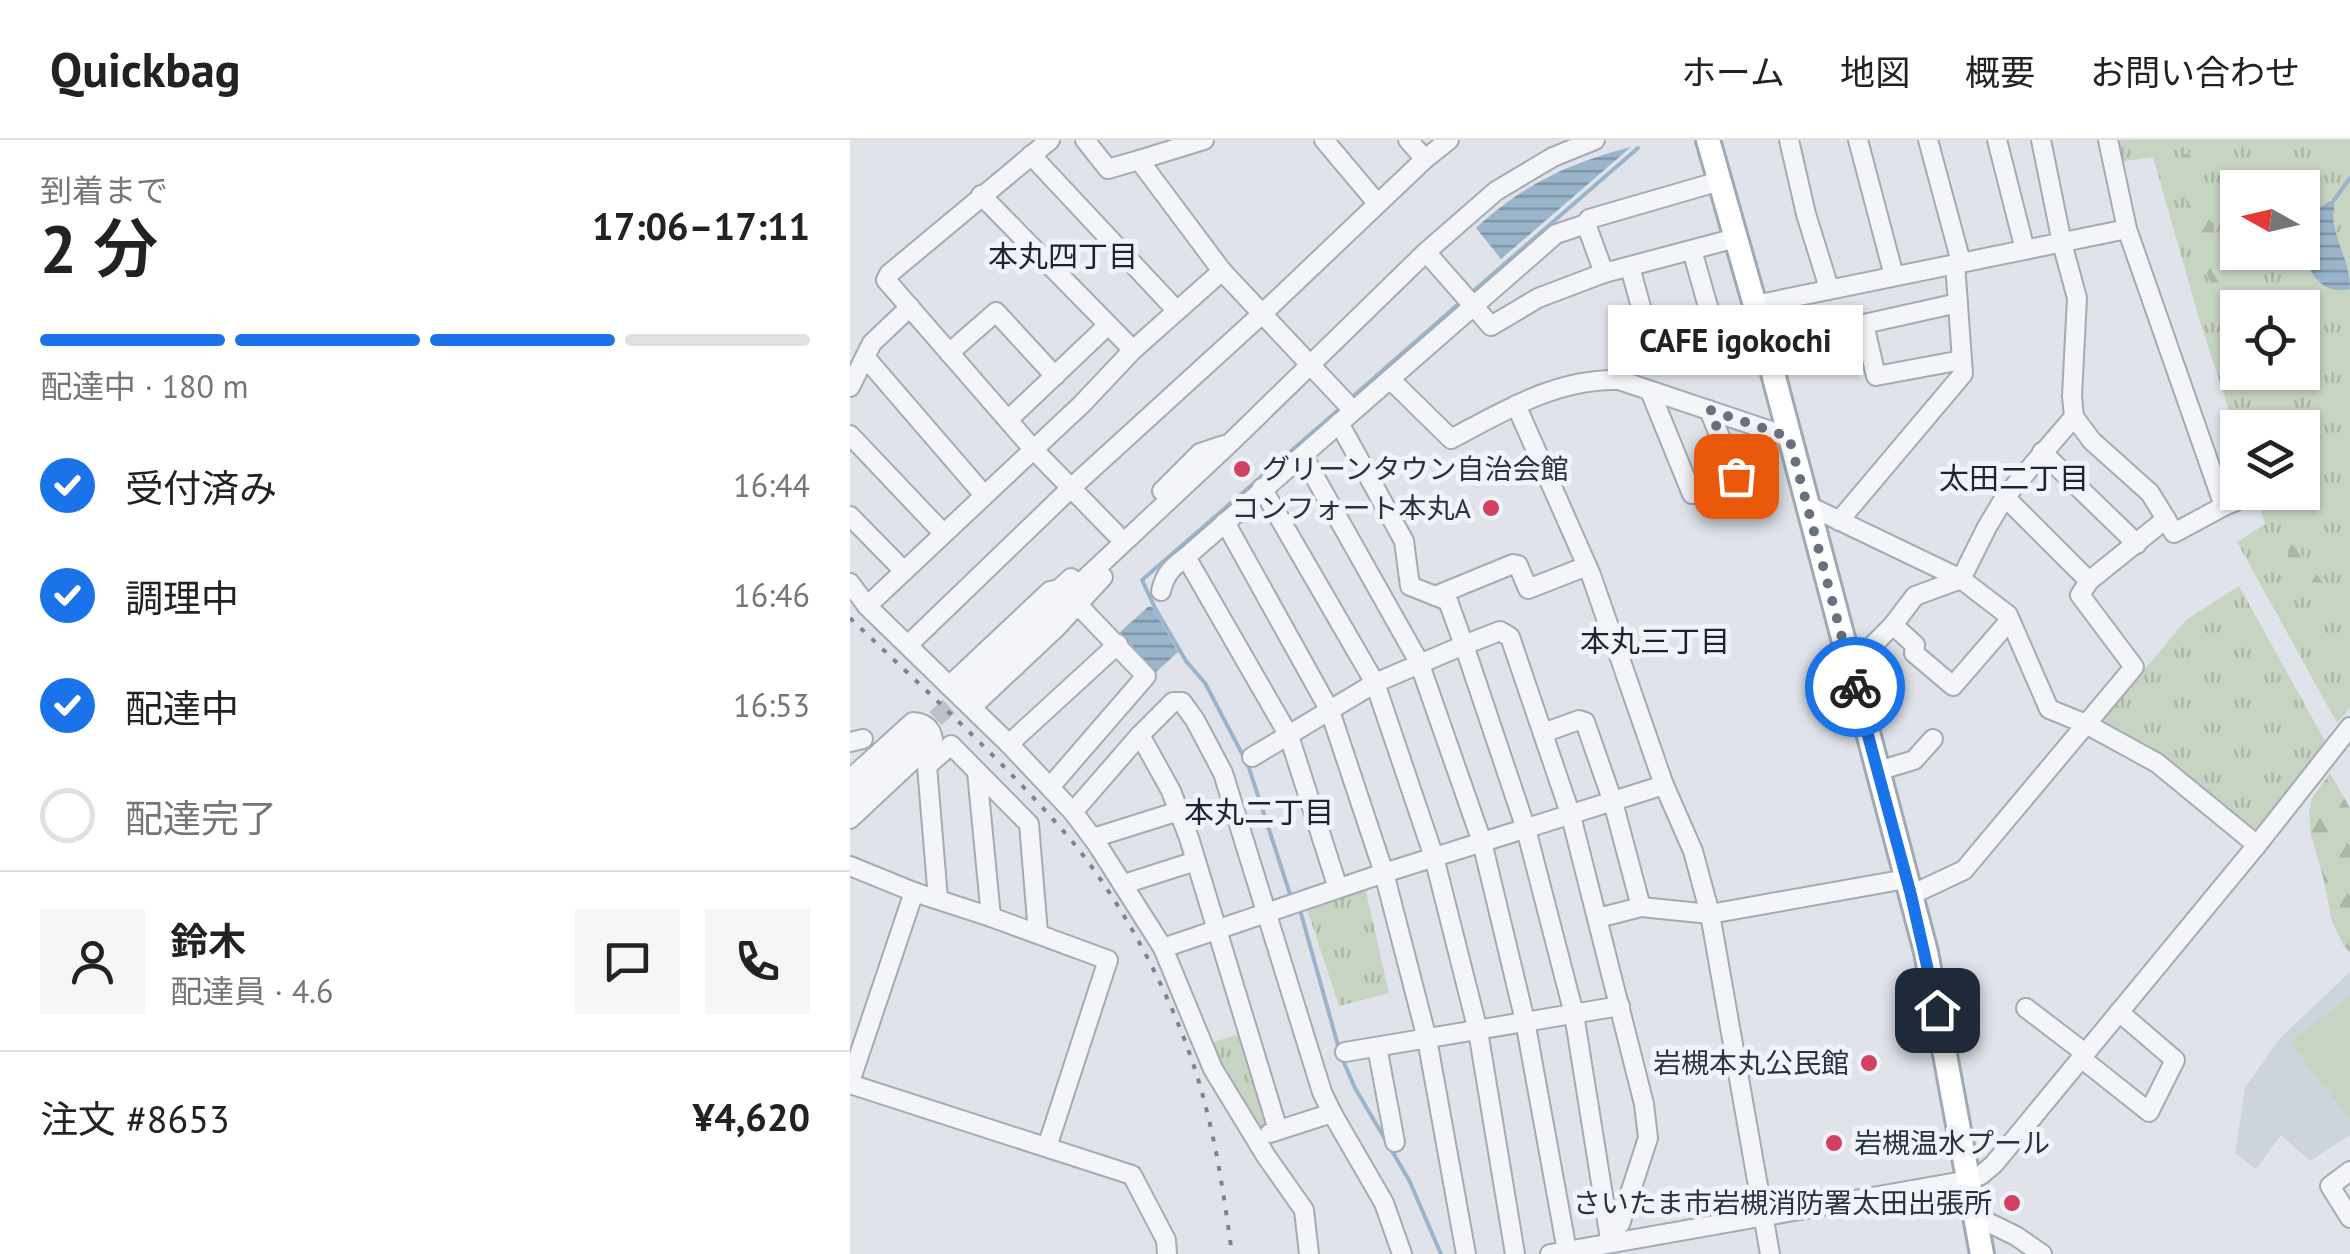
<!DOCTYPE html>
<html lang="ja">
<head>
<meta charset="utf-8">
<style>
  body { margin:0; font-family:"PT Sans","Noto Sans JP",sans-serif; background:#f6f6f6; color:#222; height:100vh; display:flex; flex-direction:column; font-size:38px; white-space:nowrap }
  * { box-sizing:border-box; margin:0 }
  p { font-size:32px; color:#767676 }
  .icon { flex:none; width:55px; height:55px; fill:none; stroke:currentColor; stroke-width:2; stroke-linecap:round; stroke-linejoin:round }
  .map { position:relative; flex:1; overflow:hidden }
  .side { display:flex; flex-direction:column; background:#fff; width:850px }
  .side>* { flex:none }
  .needle { width:65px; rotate:278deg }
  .buttons { position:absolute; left:1370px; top:30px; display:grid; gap:20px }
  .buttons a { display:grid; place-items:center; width:100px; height:100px; border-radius:0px; background:#fff; box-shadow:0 2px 8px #0004; font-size:50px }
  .pin { position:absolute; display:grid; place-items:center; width:85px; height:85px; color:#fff; margin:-42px; border-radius:20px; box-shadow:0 5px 15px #0006 }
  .courier { position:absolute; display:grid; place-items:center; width:100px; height:100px; margin:-50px; border:8px solid #1a73e8; border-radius:50%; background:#fff; color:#222; box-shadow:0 2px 12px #0007 }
  .bubble { position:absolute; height:70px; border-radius:0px; background:#fff; box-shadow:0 2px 8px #0004; font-size:32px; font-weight:600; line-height:70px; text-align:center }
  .overview em { font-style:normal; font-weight:600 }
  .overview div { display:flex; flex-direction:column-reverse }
  .overview { display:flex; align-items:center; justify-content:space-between; height:170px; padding:0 40px }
  h1 { font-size:65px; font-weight:600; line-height:75px }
  .bar { display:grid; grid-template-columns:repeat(4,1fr); gap:15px 10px; align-content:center; height:120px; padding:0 40px }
  .bar i { height:12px; border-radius:8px; background:#e0e0e0 }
  .bar .current { background:#1a73e8 }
  .bar p { grid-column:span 4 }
  .line { display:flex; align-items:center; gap:25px; padding:0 40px; border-top:2px solid #e0e0e0 }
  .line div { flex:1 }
  .round { display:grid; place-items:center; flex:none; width:105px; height:105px; border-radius:0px; background:#f6f6f6 }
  ol { padding:0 40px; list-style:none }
  li { display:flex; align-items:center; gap:30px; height:110px }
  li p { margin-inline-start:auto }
  li .icon { padding:10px; border-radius:50%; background:#1a73e8; color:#fff; stroke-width:4 }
  li:last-child { color:#767676 }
  li i { width:55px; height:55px; border:5px solid #e0e0e0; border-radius:50% }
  header { display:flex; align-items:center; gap:60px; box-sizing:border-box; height:140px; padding:0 50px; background:#fff; border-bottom:2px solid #e0e0e0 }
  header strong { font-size:48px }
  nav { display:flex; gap:55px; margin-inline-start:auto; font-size:35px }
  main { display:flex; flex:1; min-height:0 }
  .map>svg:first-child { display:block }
</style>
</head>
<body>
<header>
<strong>Quickbag</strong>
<nav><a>ホーム</a><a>地図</a><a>概要</a><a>お問い合わせ</a></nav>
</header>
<main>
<section class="side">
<div class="overview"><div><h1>2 分</h1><p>到着まで</p></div><em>17:06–17:11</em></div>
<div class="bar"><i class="current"></i><i class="current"></i><i class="current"></i><i></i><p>配達中 · 180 m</p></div>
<ol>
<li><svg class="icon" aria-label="check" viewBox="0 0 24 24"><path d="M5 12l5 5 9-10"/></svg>受付済み<p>16:44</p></li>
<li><svg class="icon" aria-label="check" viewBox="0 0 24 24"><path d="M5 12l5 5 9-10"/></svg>調理中<p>16:46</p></li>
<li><svg class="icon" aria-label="check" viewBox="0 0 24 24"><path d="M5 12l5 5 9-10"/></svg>配達中<p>16:53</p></li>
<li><i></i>配達完了</li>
</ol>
<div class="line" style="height:180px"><a class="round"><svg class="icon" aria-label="person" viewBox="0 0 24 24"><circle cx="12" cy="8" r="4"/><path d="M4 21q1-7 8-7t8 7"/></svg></a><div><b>鈴木</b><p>配達員 · 4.6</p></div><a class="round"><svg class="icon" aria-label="chat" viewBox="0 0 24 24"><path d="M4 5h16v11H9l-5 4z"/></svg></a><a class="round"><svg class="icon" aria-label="phone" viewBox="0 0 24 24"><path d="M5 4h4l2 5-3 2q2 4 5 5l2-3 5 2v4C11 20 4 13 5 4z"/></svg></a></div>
<div class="line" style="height:130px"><div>注文 #8653</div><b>¥4,620</b></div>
</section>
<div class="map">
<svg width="1500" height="1114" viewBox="0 0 1500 1114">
  <defs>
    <pattern id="grass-tufts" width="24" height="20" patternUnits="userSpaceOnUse" patternTransform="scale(2.5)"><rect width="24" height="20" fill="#c7d4c1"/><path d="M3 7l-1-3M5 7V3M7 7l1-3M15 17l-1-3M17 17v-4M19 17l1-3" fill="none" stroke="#abb6a7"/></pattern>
    <pattern id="forest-firs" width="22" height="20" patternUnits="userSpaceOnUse" patternTransform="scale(2.5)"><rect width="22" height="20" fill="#c7d4c1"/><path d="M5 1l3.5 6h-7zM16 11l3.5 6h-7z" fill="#abb6a7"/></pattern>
    <pattern id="water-rules" width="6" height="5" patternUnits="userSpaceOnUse" patternTransform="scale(2.5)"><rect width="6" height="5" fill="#9ab5cb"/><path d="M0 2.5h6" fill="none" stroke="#7e94a6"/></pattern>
  </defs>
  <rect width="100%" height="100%" fill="#e0e4ea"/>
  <!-- built -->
  <polygon fill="#ced4dc" points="1500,832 1500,995 1460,1021 1431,995 1406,1029 1385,1013 1395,948 1429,899"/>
  <!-- grass -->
  <g fill="url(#grass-tufts)" fill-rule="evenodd">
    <path d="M1266,0H1500V568L1487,583L1387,402L1415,384L1406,353L1452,352V288H1388L1387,294L1351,185L1303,17L1268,22ZM1388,48H1452V112H1388ZM1388,168H1452V232H1388Z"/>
    <polygon points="1389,446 1475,601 1405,695 1314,617 1250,583 1336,480"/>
    <polygon points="515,747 539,853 489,866 456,766"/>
    <polygon points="392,893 422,985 407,990 358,904"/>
  </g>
  <!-- forest -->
  <g fill="url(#forest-firs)">
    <polygon points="1345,10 1345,51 1362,84 1368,104 1386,108 1388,112 1399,123 1401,148 1388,159 1384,160 1371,155 1358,138 1348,97 1328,37 1333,15"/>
    <path d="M1440,403C1458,417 1465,439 1483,451L1478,463C1449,468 1432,424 1440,403Z"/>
    <polygon points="1480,633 1500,668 1500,812 1493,805 1482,782 1473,737 1461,695 1459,672 1462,658"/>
  </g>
  <!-- garden -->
  <polygon fill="#c7d4c1" points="1500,856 1500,980 1440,902"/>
  <!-- water -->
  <g fill="url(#water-rules)">
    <path d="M781,7L651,119L626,88C674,44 719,23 781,7Z"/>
    <path d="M1484,60C1485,69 1482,76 1484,85C1489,109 1500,124 1500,149C1449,161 1438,74 1484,60Z"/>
    <polygon points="299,466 302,467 328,512 306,532 270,492"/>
  </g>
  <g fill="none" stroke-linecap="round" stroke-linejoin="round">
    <!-- stream -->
    <g stroke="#9ab5cb" stroke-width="4">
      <polyline points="1484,60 1500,38"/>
      <polyline points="620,154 788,8"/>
      <polyline points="500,259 613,160"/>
      <polyline points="440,754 398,625 355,543 336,521 305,468 292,440 493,266"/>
      <polyline points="450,770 489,909"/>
      <polyline points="492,918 505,948 559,1040 591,1114"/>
    </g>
    <!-- minor-tunnel -->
    <polyline stroke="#bbc1c8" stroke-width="18" stroke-dasharray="18 9" stroke-linecap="butt" points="66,597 116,550"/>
    <defs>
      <g id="minor">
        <polyline points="200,0 39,134 36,140 183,309 266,394"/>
        <polyline points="235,0 258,29 289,20 372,131 498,265"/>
        <polyline points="474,0 527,63"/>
        <polyline points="558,0 575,19"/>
        <polyline points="939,0 956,74 979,148"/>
        <polyline points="1008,0 1044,136"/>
        <polyline points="1078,0 1111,122"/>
        <polyline points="1147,0 1175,110"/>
        <polyline points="1191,0 1212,103 1227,158 1222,256 1224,277 1242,301 1300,353 1316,379"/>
        <polyline points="1258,0 1277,89 1374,366"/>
        <polyline points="181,15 327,171"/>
        <polyline points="289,20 354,0"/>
        <polyline points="131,55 283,210"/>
        <polyline points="736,84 754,133"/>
        <polyline points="576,112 641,186 688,158 754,133 886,98"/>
        <polyline points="780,127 797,189 862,210 868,202 842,110"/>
        <polyline points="1108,163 1014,184 1026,236 1112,220"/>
        <polyline points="905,165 1277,89"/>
        <polyline points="99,213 146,172 205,236"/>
        <polyline points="15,217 134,355"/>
        <polyline points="540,239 706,94 736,84 739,79 870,41"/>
        <polyline points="0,247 22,203 60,167"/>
        <polyline points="800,251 842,354 886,336 859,270"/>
        <polyline points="666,265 741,435 814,645 843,711 860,774 920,1114"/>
        <polyline points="158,280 258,185"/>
        <polyline points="489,283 554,401 560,446 598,461 614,505 650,491 660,497 721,676 794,964 798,998 770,1084 759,1092"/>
        <polyline points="0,295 93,393"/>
        <polyline points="1192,312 1287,404"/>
        <polyline points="453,316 569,522 632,702 675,881 717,1111"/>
        <polyline points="412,348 525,543 584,717 628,891 665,1114"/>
        <polyline points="312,351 350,313 374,305"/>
        <polyline points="1155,357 1239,441"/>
        <polyline points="959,366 1111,439 1158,475 1199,569 1236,584 1307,623 1407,705"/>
        <polyline points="0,376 54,431"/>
        <polyline points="989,381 1113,234 1105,123"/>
        <polyline points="375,382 480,571 534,733 577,899 616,1114"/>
        <polyline points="0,443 17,466 159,604 223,672 247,704 313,808 363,929 416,1016 454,1070 459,1114"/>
        <path d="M311,451C315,434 322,427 336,417"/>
        <polyline points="585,456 663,424 668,425 678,449 737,426"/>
        <polyline points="17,466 232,264 283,210 372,131"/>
        <polyline points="1043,485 1065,505 1064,513 1103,546 1160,480"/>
        <polyline points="58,505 221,348 413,173 575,19 599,0"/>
        <polyline points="995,512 1015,513 1043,485 1065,456 1111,439 1137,387 1155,357 1224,277"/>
        <polyline points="99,546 200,451 209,449 221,438"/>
        <polyline points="116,550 379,304 576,112 646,51 703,17 745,0"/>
        <polyline points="122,567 207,487 253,437"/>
        <polyline points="693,593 729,580 735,582 763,662 791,767"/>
        <polyline points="290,595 321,651 339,698 428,990"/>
        <polyline points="0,602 13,599"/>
        <polyline points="159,604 268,504"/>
        <polyline points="402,617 525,543 614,505 676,689 724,874 760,1099"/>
        <polyline points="1028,631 1064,620 1083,599"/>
        <polyline points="127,632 141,777"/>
        <path d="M0,639L63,582C75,583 81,588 83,599L78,606L0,679"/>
        <polyline points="200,647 296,536 228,465"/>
        <polyline points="0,660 66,597"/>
        <polyline points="223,672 290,595 323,562 332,562 345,580 373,633 472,952 482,973 534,1063 552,1114"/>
        <polyline points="243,698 329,671"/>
        <polyline points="0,726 64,752 141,777 258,820 197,1007"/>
        <polyline points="274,744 346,721"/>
        <path d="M488,748L439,596L336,417L540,239L601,299C654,271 707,238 769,240L939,297"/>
        <polyline points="1061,755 1114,730 1284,527 1230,455 1239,441 1316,379 1324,393 1374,366 1403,354"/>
        <polyline points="88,759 77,626 101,605 179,684 188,793"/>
        <polyline points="748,778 791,767 860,774 1056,739"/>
        <polyline points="313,808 534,733 814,645"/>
        <polyline points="1176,868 1235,913"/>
        <polyline points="527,907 545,1002"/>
        <polyline points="495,912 770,866"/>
        <polyline points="1231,918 1299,972 1325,920 1269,872"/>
        <polyline points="0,942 64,752"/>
        <polyline points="0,944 282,1035 316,1100 317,1114"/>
        <polyline points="420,993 482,973"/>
        <polyline points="1500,1031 1480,1046 1500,1078"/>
        <polyline points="1125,1076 1166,1096 1192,1114"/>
        <polyline points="700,1114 1119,1040 1131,1035 1144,1024 1407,705 1500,587"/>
      </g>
      <polyline id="major" points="858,0 905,165 1076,812 1132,1114"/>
    </defs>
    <!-- minor casing -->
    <use href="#minor" stroke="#a5abb4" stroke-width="22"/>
    <!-- major casing -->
    <use href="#major" stroke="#9faab6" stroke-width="28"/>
    <!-- minor -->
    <use href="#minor" stroke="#f3f5f8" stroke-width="18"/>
    <!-- major -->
    <use href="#major" stroke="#fff" stroke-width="22"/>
    <!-- rail -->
    <path stroke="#798594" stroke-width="4" stroke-dasharray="5 10" stroke-linecap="butt" d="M0,478C75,550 154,621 221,700C278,769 333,876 355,964C368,1013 375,1063 382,1114"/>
  </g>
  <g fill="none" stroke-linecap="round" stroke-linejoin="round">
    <!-- done -->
    <polyline stroke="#68717d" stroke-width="10" stroke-dasharray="0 18" points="886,336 860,270 939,297 1005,547"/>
    <!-- route -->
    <polyline stroke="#1a73e8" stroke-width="12" points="1005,547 1061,755 1087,870"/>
  </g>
  <!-- markers -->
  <g fill="#d34161" stroke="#f0f3f7" stroke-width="4">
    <circle cx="392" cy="329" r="10"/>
    <circle cx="641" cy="368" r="10"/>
    <circle cx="1019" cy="923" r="10"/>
    <circle cx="984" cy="1003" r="10"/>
    <circle cx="1162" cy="1063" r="10"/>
  </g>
  <g text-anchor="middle" stroke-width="10" stroke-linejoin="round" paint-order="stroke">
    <!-- poi labels -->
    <g font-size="28" fill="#283342" stroke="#f0f3f7" text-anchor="end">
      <text x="412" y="339" text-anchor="start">グリーンタウン自治会館</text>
      <text x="621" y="378">コンフォート本丸A</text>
      <text x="999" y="933">岩槻本丸公民館</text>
      <text x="1004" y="1013" text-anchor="start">岩槻温水プール</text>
      <text x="1142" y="1073">さいたま市岩槻消防署太田出張所</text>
    </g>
    <!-- neighbourhood labels -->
    <g font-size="30" fill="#1a2432" stroke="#f0f3f7">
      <text x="213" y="127">本丸四丁目</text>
      <text x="1164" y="349">太田二丁目</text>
      <text x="805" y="512">本丸三丁目</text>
      <text x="409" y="683">本丸二丁目</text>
    </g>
  </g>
</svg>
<div class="buttons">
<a><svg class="needle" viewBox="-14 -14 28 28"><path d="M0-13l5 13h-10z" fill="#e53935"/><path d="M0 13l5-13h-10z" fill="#767676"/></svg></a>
<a><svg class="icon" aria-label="locate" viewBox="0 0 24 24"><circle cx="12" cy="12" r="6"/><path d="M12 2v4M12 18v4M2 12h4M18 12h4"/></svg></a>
<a><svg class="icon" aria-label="layers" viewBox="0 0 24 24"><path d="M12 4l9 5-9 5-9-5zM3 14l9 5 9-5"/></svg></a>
</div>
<div class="pin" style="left:886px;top:336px;background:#ea580c"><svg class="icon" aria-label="bag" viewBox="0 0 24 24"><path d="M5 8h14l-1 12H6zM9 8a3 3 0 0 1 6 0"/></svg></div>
<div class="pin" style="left:1087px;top:870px;background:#1f2937"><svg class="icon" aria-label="home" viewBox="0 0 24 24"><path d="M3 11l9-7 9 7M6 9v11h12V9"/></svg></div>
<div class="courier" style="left:1005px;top:547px"><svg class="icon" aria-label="bike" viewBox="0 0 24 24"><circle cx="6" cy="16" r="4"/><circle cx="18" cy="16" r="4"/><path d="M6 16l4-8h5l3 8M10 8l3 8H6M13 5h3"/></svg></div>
<div class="bubble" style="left:758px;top:165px;width:255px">CAFE igokochi</div>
</div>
</main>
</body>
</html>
